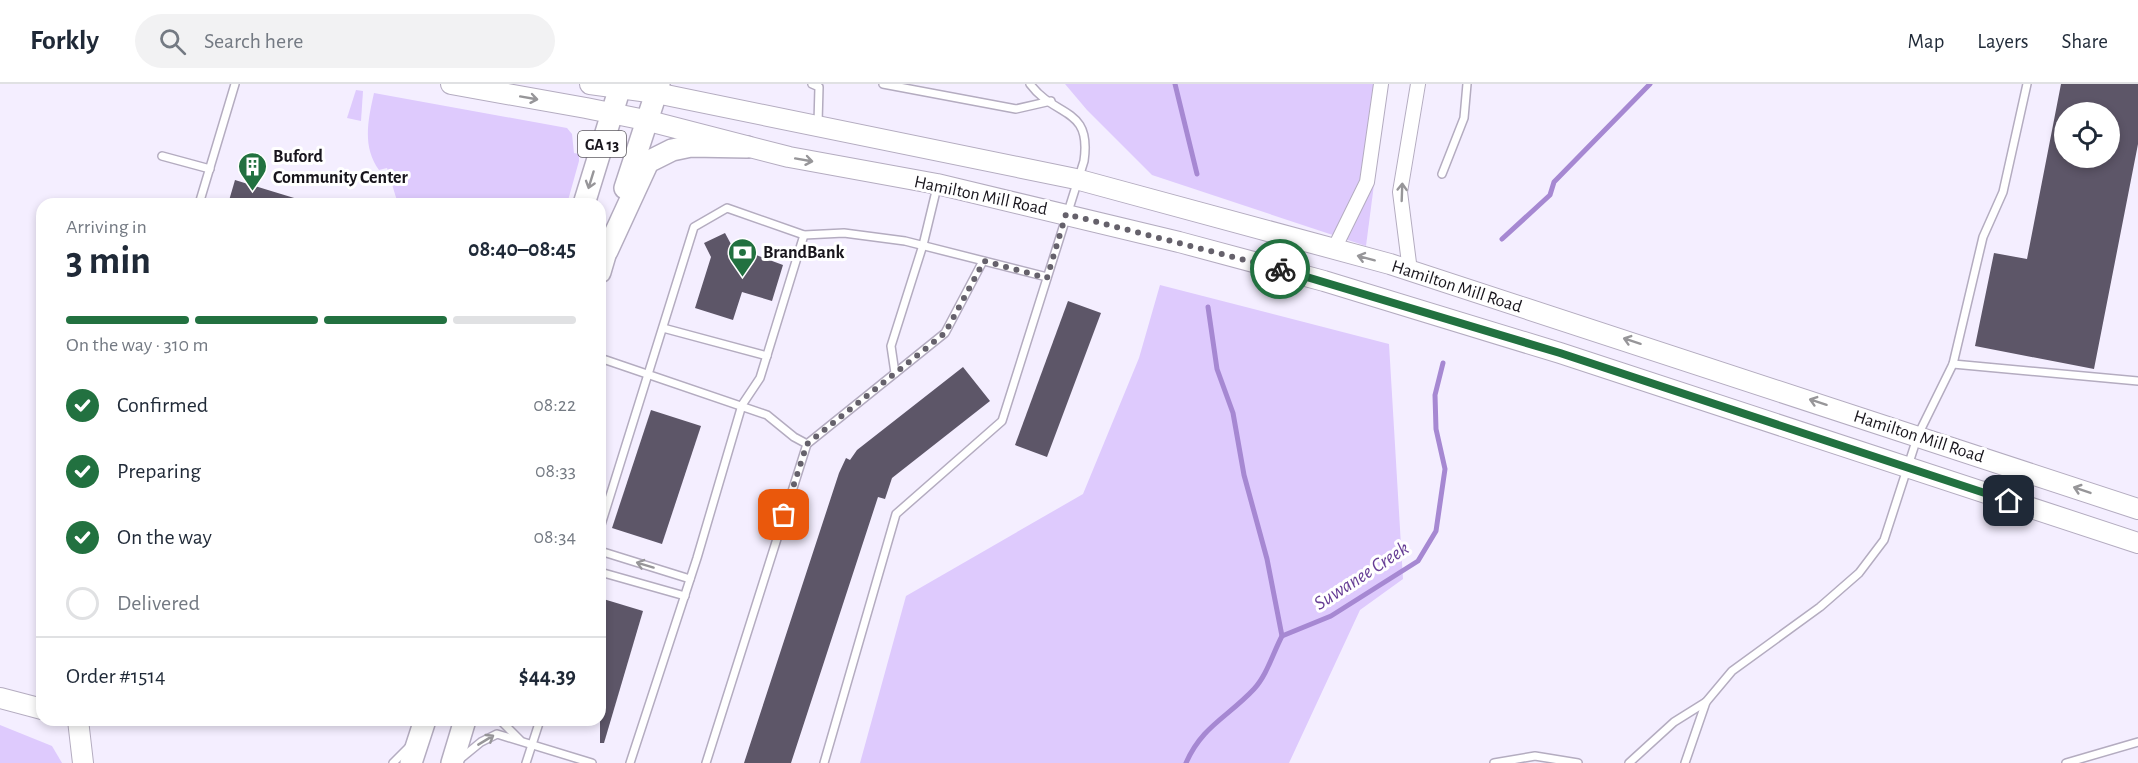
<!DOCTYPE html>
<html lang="en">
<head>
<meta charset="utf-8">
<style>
  body { margin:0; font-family:"Alegreya Sans",sans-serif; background:#f2f2f3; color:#1f2937; height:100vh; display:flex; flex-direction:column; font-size:22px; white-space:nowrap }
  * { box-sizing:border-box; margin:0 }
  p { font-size:20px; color:#747a83 }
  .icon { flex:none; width:33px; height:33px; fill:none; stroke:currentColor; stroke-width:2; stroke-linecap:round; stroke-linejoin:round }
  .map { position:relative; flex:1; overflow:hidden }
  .side { position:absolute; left:36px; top:114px; width:570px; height:528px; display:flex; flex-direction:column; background:#fff; border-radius:18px; box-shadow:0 3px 9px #0003 }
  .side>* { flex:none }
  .buttons { position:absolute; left:2054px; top:18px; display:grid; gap:12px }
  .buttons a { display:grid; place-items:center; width:66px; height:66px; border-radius:50%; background:#fff; box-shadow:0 3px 9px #0003; font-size:30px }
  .pin { position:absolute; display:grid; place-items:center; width:51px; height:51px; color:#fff; margin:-26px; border-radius:12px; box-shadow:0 3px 9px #0006 }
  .courier { position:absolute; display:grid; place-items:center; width:60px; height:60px; margin:-30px; border:4px solid #227140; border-radius:50%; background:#fff; color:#222; box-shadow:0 2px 8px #0007 }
  .overview em { font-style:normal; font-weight:700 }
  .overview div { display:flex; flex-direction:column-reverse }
  .overview { display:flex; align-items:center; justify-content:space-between; height:102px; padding:0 30px }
  h1 { font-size:39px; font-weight:700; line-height:45px }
  .bar { display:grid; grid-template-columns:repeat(4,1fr); gap:9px 6px; align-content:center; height:72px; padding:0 30px }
  .bar i { height:8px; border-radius:4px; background:#e0e1e3 }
  .bar .on { background:#227140 }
  .bar p { grid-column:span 4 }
  .line { display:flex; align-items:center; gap:15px; padding:0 30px; border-top:2px solid #e0e1e3 }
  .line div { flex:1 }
  ol { padding:0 30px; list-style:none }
  li { display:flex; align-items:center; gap:18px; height:66px }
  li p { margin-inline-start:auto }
  li .icon { padding:6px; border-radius:50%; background:#227140; color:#fff; stroke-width:4 }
  li:last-child { color:#747a83 }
  li i { width:33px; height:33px; border:3px solid #e0e1e3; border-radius:50% }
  header { display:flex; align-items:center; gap:36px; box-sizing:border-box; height:84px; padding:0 30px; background:#fff; border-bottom:2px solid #e0e1e3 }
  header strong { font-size:28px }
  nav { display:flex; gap:33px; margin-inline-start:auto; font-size:21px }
  .search { width:420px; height:54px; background:#f2f2f3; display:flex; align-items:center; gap:15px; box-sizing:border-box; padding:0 21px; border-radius:33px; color:#747a83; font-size:22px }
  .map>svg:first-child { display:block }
</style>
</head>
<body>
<header>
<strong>Forkly</strong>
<div class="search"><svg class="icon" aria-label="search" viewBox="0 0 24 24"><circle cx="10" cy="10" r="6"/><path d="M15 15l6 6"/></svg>Search here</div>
<nav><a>Map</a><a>Layers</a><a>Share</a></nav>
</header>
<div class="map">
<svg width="2138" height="679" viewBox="0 0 2138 679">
  <rect width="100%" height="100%" fill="#f4eeff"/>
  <!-- green -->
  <g fill="#decafd">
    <polygon points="1065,0 1387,0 1366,162 1152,91 1087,26"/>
    <polygon points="356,6 363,7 361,37 347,34"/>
    <path d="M374,9L567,44L572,50L574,69L579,70V77L567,120H398L387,84L379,86C362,63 368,36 374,9Z"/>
    <polygon points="1160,201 1389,260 1403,495 1360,526 1289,679 860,679 906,512 1083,410 1139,274"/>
    <polygon points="0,641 52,662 62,679 0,679"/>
  </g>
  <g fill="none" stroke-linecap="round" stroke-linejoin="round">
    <!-- stream -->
    <g stroke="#a688d2" stroke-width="5">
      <polyline points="1175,0 1197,90"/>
      <polyline points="1502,155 1550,111 1554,98 1650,0"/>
      <polyline points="1208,223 1217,285 1233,329 1244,391 1267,475 1282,552"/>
      <path d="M1186,679C1202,642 1228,633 1254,605C1267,591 1273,569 1282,552L1331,532L1418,477L1436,447L1445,385L1436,345L1435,311L1443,279"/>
    </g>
  </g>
  <!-- building -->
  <g fill="#5d5668" fill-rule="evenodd">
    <path d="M2061,0H2138V60L2094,285L1975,262L1994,169L2027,175ZM2064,28H2109V74H2064Z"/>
    <polygon points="235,96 304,117 304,120 228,120"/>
    <polygon points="725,149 732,162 783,181 772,217 742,208 733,236 695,224 711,173 704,159"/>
    <polygon points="1068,217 1101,229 1047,373 1015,361"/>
    <polygon points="963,283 990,317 892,394 885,415 878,413 791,679 744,679 839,389 846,374 850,376 857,366"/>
    <polygon points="651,326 701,342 662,460 612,444"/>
    <polygon points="600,514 643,527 604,659 600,659"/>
  </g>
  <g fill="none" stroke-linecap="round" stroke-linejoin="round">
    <defs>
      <g id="lane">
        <polyline points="812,0 819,3 818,39"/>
        <polyline points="883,0 1016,25 1051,17"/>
        <polyline points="162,72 210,85"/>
        <polyline points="1442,90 1464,34 1467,0"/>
        <polyline points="199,120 235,0"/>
        <polyline points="663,244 767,272"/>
        <polyline points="600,274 767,331 794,353 807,360 945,249 983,177"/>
        <polyline points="1953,280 2138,297"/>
        <polyline points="895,289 891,262 923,161 937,103"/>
        <polyline points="600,444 694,143 727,124 804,151 844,149 905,157 1047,193"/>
        <polyline points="600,467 690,495"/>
        <polyline points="600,488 685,512"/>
        <polyline points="500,636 520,656"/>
        <polyline points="459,676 481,658 497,650 592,679"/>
        <polyline points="393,679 408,664"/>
        <polyline points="526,679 540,636"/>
        <polyline points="630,679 697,474 742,321 760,294 804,151"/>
        <polyline points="706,679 807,360"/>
        <path d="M824,679L896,430L1002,337L1084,77C1092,22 1055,34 1030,0"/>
        <polyline points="1494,679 1535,672 1578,679"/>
        <polyline points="1629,679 1674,638 1706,618"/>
        <polyline points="1685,679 1706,618 1732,587 1820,523 1859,489 1884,456 1918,351 1953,280 1983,153 2003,108 2027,0"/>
        <polyline points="2066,679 2138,658"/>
      </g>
      <g id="street">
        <polyline points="1334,165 1367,98 1381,0"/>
        <polyline points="1410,187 1400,108 1418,0"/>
      </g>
      <g id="secondary">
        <polyline points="451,0 586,24 645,36 789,73 937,100 1179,158 1324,197 1560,269 2138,459"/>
        <polyline points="590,0 656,9 1076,95 1390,180 2138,425"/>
        <polyline points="0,614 42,625"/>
        <polyline points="78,636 83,679"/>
      </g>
      <g id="primary">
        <polyline points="625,104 659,0"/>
        <polyline points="584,120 621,0"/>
        <polyline points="607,167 648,78 672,66 691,62 747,63"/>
        <polyline points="600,188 610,154"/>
        <polyline points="411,679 425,636"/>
        <polyline points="452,679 465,636"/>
      </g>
    </defs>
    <!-- lane casing -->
    <use href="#lane" stroke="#b4acc0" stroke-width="10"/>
    <!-- street casing -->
    <use href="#street" stroke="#b4acc0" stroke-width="16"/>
    <!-- secondary casing -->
    <use href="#secondary" stroke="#b4acc0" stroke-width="22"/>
    <!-- primary casing -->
    <use href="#primary" stroke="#b4acc0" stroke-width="24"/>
    <!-- lane -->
    <use href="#lane" stroke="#fff" stroke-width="7"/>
    <!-- street -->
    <use href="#street" stroke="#fff" stroke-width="14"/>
    <!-- secondary -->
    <use href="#secondary" stroke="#fff" stroke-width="20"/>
    <!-- primary -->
    <use href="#primary" stroke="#fff" stroke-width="21"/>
  </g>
  <!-- one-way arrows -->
  <defs><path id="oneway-shaft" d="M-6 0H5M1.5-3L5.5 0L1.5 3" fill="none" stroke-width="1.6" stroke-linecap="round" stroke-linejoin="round" transform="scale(1.5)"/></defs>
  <g stroke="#979699">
    <use href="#oneway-shaft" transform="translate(529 14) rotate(10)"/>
    <use href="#oneway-shaft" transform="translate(804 76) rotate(10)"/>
    <use href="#oneway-shaft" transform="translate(591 96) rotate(107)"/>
    <use href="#oneway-shaft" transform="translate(1402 108) rotate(-88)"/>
    <use href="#oneway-shaft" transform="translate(1366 174) rotate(-165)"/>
    <use href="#oneway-shaft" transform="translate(1632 257) rotate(-162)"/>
    <use href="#oneway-shaft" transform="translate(1818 318) rotate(-162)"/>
    <use href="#oneway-shaft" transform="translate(2082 406) rotate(-161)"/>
    <use href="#oneway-shaft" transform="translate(645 481) rotate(-163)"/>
    <use href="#oneway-shaft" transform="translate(486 656) rotate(-31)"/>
  </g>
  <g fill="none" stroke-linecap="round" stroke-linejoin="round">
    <!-- done -->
    <polyline stroke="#65616b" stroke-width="6" stroke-dasharray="0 10.8" points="784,431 807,360 945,249 984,177 1047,194 1066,130 1280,185"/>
    <!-- route -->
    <polyline stroke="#227140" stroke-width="8" points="1280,185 1560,269 2009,417"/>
  </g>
  <!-- icons -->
  <defs>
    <symbol id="building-pin" viewBox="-11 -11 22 30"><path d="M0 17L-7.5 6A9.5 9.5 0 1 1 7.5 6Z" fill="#227140" stroke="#fff"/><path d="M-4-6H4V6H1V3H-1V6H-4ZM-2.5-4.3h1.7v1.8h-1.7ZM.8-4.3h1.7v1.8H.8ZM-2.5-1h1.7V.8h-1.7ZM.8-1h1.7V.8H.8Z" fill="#fff"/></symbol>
    <symbol id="bank-pin" viewBox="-11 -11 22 30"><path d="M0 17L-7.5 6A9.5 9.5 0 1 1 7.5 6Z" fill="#227140" stroke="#fff"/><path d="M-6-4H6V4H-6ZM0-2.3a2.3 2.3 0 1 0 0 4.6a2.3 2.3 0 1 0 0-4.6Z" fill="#fff"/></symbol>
  </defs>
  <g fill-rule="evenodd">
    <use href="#building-pin" x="236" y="66" width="33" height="45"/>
    <use href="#bank-pin" x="726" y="152" width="33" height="45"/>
  </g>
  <g text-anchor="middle" stroke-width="6" stroke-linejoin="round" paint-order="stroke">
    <!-- shield labels -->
    <rect fill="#fff" stroke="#5d5b60" stroke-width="1.5" x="578" y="47" width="48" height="26" rx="4.5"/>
    <g font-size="16" font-weight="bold" fill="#18151c">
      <text x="602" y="66">GA 13</text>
    </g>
    <!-- poi labels -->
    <g font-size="18" font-weight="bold" fill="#18151c" stroke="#fff" text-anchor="start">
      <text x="273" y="78">Buford<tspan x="273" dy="21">Community Center</tspan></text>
      <text x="763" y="174">BrandBank</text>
    </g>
    <!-- street labels -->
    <g font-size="18" fill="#18151c" stroke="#fff">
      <text transform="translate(981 111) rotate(12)" y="6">Hamilton Mill Road</text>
      <text transform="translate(1457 202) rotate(18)" y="6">Hamilton Mill Road</text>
      <text transform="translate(1919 352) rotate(18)" y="6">Hamilton Mill Road</text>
    </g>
    <!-- water labels -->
    <g font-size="20" font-style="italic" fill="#663d95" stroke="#fff">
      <text transform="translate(1361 491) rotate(-33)" y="7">Suwanee Creek</text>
    </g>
  </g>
</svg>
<div class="buttons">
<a><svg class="icon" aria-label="locate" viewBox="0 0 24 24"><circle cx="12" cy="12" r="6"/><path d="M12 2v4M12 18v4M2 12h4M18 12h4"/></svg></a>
</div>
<div class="pin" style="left:784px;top:431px;background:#ea580c"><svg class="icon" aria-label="bag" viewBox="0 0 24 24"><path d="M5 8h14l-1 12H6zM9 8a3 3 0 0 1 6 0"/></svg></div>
<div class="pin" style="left:2009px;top:417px;background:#1f2937"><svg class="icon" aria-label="home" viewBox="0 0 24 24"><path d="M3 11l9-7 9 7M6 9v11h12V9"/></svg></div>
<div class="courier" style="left:1280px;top:185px"><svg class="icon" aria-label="bike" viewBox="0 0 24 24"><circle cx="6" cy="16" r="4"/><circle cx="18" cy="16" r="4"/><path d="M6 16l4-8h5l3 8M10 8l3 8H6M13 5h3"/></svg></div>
<section class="side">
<div class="overview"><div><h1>3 min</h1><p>Arriving in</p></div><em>08:40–08:45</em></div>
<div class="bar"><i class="on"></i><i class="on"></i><i class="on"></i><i></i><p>On the way · 310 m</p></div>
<ol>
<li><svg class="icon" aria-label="check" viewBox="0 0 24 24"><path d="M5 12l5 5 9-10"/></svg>Confirmed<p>08:22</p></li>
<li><svg class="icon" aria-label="check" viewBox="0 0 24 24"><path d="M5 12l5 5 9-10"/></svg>Preparing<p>08:33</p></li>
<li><svg class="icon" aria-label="check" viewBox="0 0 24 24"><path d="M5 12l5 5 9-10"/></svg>On the way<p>08:34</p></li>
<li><i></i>Delivered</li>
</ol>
<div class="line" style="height:78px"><div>Order #1514</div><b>$44.39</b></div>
</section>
</div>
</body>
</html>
